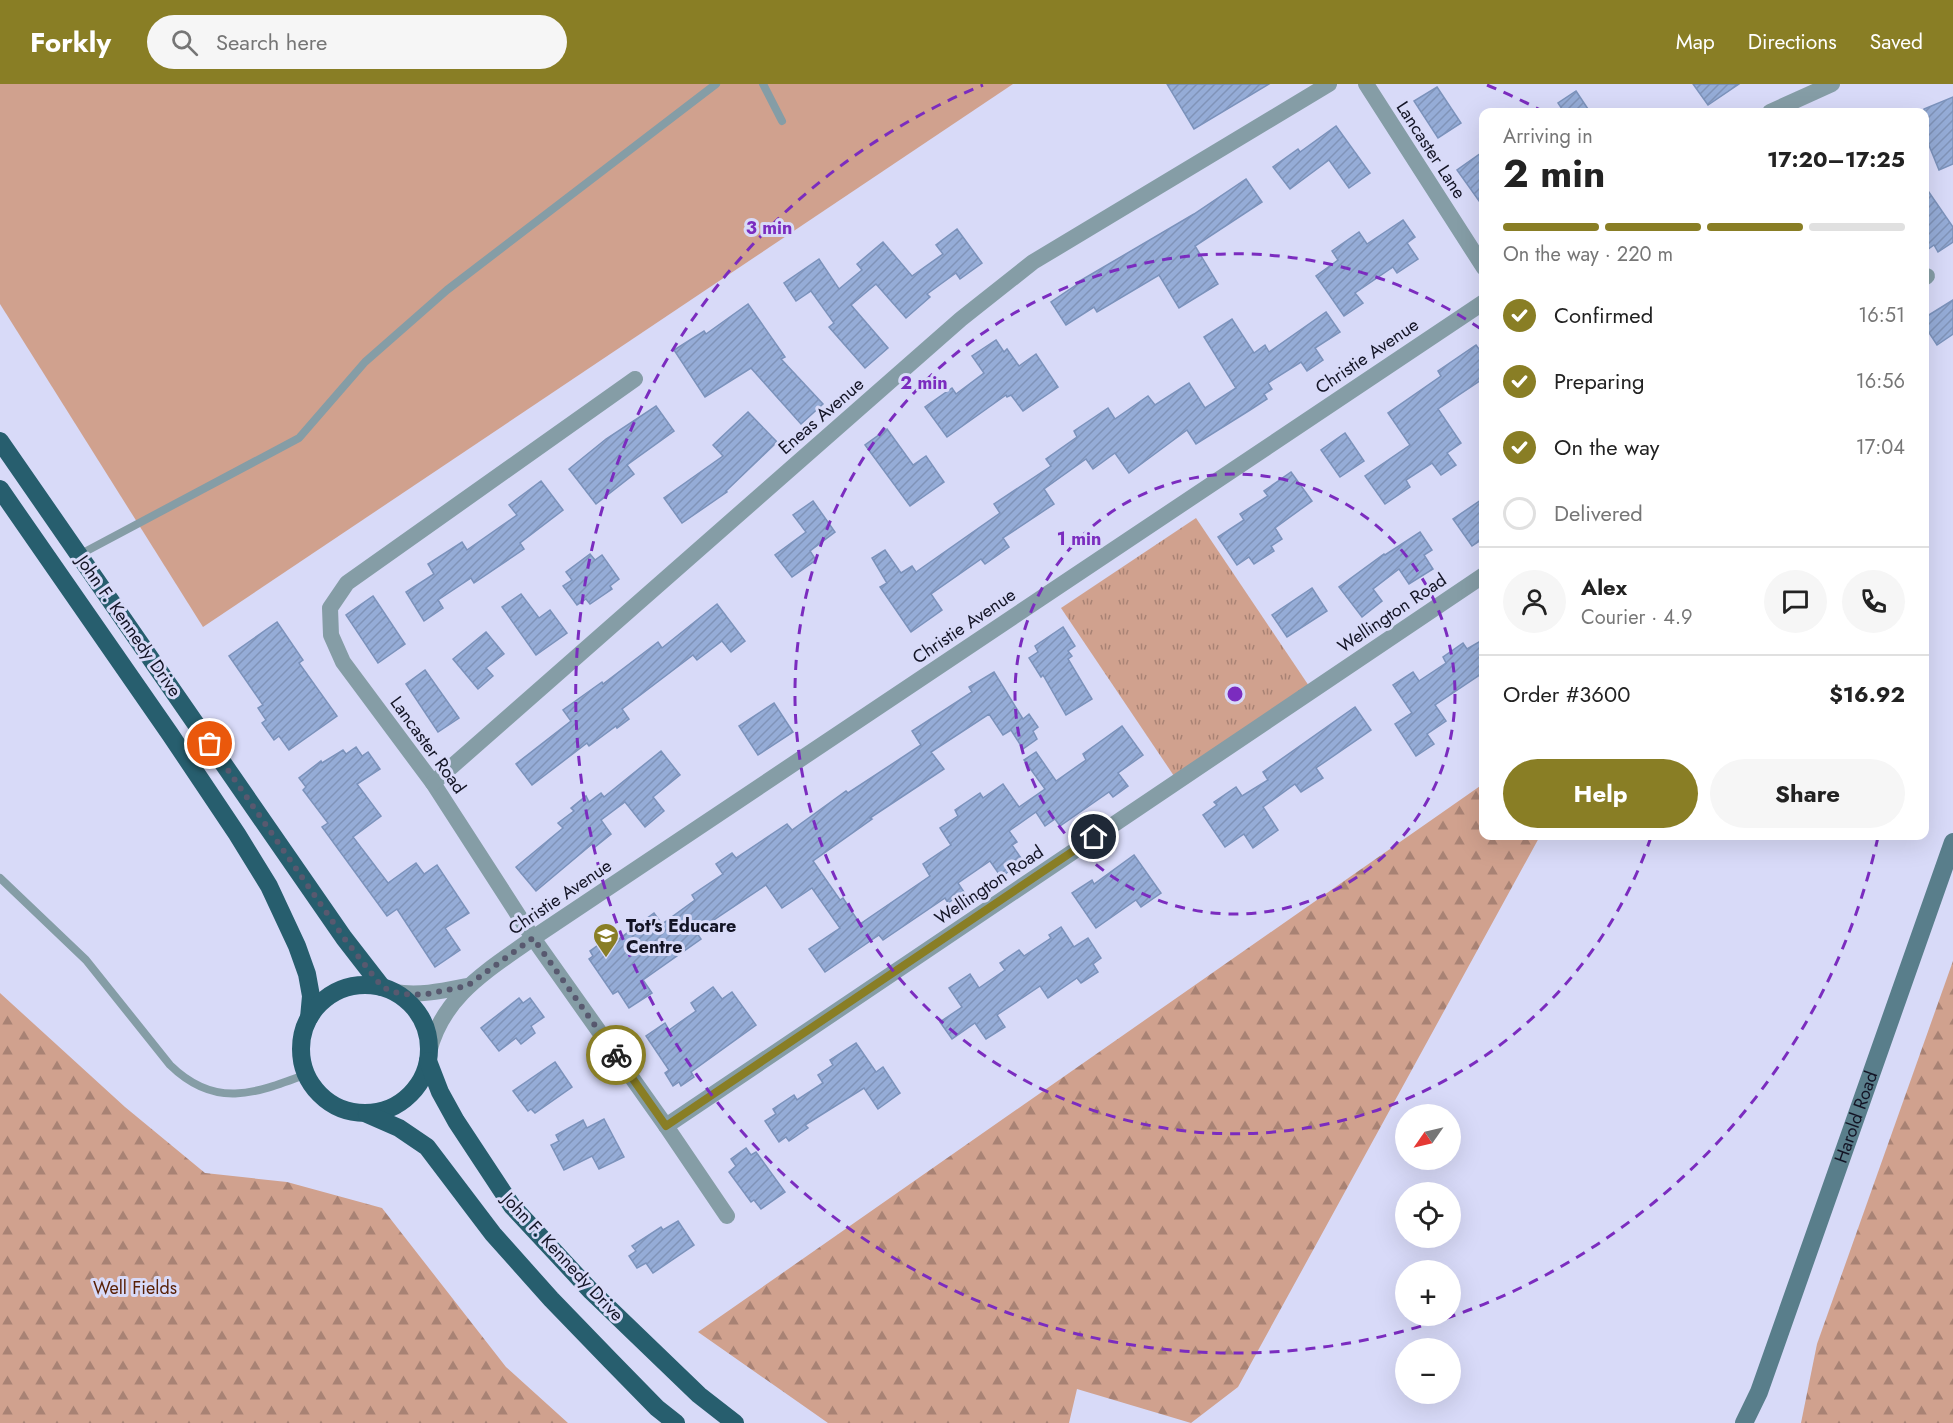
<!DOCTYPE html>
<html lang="en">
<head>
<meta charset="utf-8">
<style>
  body { margin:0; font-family:Jost,sans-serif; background:#f6f6f6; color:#222; height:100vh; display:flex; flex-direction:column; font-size:22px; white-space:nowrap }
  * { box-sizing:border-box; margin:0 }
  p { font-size:20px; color:#767676 }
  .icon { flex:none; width:33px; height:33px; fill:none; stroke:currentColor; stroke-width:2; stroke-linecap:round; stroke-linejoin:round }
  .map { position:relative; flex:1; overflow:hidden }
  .side { position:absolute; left:1479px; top:24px; width:450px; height:732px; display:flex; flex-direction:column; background:#fff; border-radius:12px; box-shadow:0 6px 24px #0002 }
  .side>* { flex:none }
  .needle { width:39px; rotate:236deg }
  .fabs { position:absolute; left:1395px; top:1020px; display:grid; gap:12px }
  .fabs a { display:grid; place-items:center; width:66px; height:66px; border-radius:50%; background:#fff; box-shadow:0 6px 24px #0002; font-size:30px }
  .pin { position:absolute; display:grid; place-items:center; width:51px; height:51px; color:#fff; margin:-26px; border:3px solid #fff; border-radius:50%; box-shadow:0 2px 6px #0007 }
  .courier { position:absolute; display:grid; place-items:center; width:60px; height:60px; margin:-30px; border:4px solid #897e25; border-radius:50%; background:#fff; color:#222; box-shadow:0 2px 8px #0007 }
  .overview em { font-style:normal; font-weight:700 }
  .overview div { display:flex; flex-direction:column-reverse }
  .overview { display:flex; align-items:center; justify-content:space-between; height:102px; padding:0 24px }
  h1 { font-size:39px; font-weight:700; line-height:45px }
  .bar { display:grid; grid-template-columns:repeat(4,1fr); gap:9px 6px; align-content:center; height:72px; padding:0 24px }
  .bar i { height:8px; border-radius:4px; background:#e0e0e0 }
  .bar .current { background:#897e25 }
  .bar p { grid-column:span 4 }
  .line { display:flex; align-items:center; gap:15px; padding:0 24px; border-top:2px solid #e0e0e0 }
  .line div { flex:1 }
  .round { display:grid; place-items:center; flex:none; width:63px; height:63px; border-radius:32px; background:#f6f6f6 }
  ol { padding:0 24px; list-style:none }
  li { display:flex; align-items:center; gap:18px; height:66px }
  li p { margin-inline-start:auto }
  li .icon { padding:6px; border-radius:50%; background:#897e25; color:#fff; stroke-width:4 }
  li:last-child { color:#767676 }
  li i { width:33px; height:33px; border:3px solid #e0e0e0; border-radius:50% }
  .action { display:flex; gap:12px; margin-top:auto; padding:12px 24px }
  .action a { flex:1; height:69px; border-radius:36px; background:#897e25; color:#fff; font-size:24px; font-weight:700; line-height:69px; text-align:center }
  .action a+a { background:#f6f6f6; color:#222 }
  header { display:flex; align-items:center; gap:36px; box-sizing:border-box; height:84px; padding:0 30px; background:#897e25; color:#fff }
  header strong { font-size:28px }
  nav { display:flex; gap:33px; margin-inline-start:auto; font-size:21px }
  .search { width:420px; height:54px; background:#f6f6f6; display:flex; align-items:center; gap:15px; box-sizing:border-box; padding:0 21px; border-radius:33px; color:#767676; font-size:22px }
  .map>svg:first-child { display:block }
</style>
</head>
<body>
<header>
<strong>Forkly</strong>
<div class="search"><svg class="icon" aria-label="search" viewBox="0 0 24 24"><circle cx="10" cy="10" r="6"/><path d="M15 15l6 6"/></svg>Search here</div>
<nav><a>Map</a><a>Directions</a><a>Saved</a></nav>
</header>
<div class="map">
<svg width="1953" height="1339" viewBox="0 0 1953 1339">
  <defs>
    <pattern id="grass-tufts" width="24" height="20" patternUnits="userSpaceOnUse" patternTransform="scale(1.5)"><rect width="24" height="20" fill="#d0a18e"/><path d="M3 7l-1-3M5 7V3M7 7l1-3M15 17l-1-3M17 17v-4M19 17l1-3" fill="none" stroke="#a88274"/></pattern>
    <pattern id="forest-firs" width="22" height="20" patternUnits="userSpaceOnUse" patternTransform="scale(1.5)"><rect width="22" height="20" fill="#d0a18e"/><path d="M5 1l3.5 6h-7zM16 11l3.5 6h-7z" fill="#a88274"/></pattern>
    <pattern id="building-hatch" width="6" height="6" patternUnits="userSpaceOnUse" patternTransform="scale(1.5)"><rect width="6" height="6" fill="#95acd7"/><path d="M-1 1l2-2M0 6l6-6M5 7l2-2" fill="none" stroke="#8093b8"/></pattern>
  </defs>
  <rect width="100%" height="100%" fill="#d8daf8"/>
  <!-- grass -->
  <polygon fill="url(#grass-tufts)" points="1196,434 1309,602 1174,692 1061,524"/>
  <!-- forest -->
  <g fill="url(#forest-firs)">
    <polygon points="1483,700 1484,752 1540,752 1238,1303 1191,1339 1077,1305 1069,1339 828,1339 698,1248"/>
    <polygon points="1953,877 1953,1339 1801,1339 1817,1260"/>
    <polygon points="0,909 125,1023 205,1089 287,1098 382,1124 506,1283 568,1339 0,1339"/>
  </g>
  <!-- pitch -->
  <polygon fill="#d0a18e" points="0,0 1013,0 203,543 0,220"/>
  <!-- building -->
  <g fill="url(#building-hatch)" stroke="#7b92bb" stroke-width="1.5">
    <polygon points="1167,0 1269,0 1194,45"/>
    <polygon points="1693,0 1739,0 1708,21"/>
    <polygon points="1437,3 1461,39 1438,54 1414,17"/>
    <polygon points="1576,7 1590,28 1564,28 1558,19"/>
    <polygon points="1953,13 1953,80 1939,86 1924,49 1924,25"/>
    <polygon points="1336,42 1370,89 1349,104 1329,76 1290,105 1273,83 1298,65 1300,68"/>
    <polygon points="1484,67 1484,124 1457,86"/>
    <polygon points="1246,95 1262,118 1195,162 1218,200 1179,224 1159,191 1097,228 1094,223 1066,241 1051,218 1079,199 1078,198 1194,130"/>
    <polygon points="1924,101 1953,143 1953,158 1938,168 1934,161 1924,168"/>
    <polygon points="1403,136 1415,153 1407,159 1418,175 1397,189 1393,183 1355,209 1363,219 1344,232 1316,192 1338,176 1332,167 1359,148 1367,160"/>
    <polygon points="957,145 982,179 960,195 956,189 927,210 930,213 906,234 876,200 851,221 888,264 865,284 829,243 834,239 811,207 796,217 784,199 819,175 839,205 862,186 857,180 883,158 912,192 943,170 936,161"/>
    <polygon points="1953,216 1953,250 1937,261 1924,241 1924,234"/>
    <polygon points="748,220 785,273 781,275 823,320 801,340 751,284 705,313 674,266 704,247 706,250"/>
    <polygon points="1326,228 1340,248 1315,264 1323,276 1307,287 1301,278 1268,299 1272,305 1264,310 1267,315 1250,326 1196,360 1187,346 1129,389 1115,369 1093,385 1086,375 1044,405 1054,420 1003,454 1009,463 985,480 981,475 931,510 942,526 911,548 880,503 887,499 872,474 885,466 901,489 912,482 916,488 1000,429 994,420 1051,382 1046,375 1077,353 1074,347 1108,324 1115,335 1148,312 1155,321 1189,299 1205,324 1236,304 1204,253 1232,235 1254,269 1265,261 1269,268"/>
    <polygon points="996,256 1004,268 1007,265 1019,282 1036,270 1058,303 1023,327 1011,311 1007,313 1006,311 947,353 925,323 952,304 956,310 984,289 972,272"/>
    <polygon points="1476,261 1484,272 1484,294 1438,325 1461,359 1447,369 1456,381 1441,391 1432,379 1406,396 1410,403 1385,420 1365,392 1410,361 1388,329 1441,292 1438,287"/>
    <polygon points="656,322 674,347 627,381 634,390 596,420 569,385 606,355"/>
    <polygon points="748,328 777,358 726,407 727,408 682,439 664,414 723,372 713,361"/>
    <polygon points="887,345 913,381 926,372 944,398 910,422 865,361"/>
    <polygon points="1345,349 1364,377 1340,393 1321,366"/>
    <polygon points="1291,388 1312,417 1275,444 1282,455 1271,462 1274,467 1254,480 1249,473 1237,481 1218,453 1244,436 1240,430 1268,412 1264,407"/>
    <polygon points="541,397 563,426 520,459 524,465 474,499 471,494 438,516 443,524 424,537 406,508 434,490 428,480 462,458 467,466 517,431 509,421"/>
    <polygon points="1484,414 1484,454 1472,462 1453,435"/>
    <polygon points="813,417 835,448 810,467 816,476 792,493 775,471 806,448 793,431"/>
    <polygon points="1420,448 1432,466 1424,471 1433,485 1409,500 1399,485 1373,505 1382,517 1362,533 1339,503 1384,470 1385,471"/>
    <polygon points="590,470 595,476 602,471 619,495 610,502 612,505 590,520 586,515 577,521 563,502 572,496 566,488"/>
    <polygon points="1312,504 1327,527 1287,553 1272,531"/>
    <polygon points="521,510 539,534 550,526 567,549 536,571 502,523"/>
    <polygon points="373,512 405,560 378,579 346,531"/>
    <polygon points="717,520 745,557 731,568 722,557 697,576 693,571 622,625 629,635 617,644 616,642 589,662 587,659 532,701 516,680 571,637 563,626 602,598 603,600 658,558 662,564"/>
    <polygon points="277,538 303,576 299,579 337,632 289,666 279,652 274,656 262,639 266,636 258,624 263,621 229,572"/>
    <polygon points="1063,543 1075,562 1068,567 1072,572 1068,575 1092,615 1066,631 1043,591 1041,593 1029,574 1038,568 1035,562"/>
    <polygon points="486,548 504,570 486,584 493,592 478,605 453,575"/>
    <polygon points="1484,555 1484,588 1435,621 1446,637 1427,650 1434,660 1416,672 1395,640 1412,629 1393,601 1413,588 1419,597 1446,579 1443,573 1463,559 1467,565"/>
    <polygon points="425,586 459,634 438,648 406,600"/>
    <polygon points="994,588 1023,635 1029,630 1038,643 1033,647 1037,655 1023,665 1011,646 1003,651 989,630 931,668 944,685 870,734 872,735 813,777 840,816 843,814 860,840 930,792 923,780 951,761 940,744 958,732 955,726 980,709 983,714 1003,700 1019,723 1045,705 1024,676 1036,668 1056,697 1086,676 1083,670 1122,642 1143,671 1118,689 1128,702 1113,713 1109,708 1060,742 1055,735 1045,742 1036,728 1009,747 1017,758 1012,761 1023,777 1001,793 990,777 958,799 964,808 948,819 945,814 883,856 879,851 825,888 809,865 840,844 812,804 782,824 766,801 696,848 701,855 643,896 652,909 629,924 618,907 613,910 589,875 593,872 590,867 612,851 616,857 654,829 662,840 695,816 692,811 723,790 716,780 732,769 736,774 787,740 792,746 846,707 848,709 921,661 912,647 972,608 969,603"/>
    <polygon points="774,619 793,648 758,671 739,642"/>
    <polygon points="1355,623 1371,646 1316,684 1323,694 1301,708 1295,700 1263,723 1278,746 1253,764 1244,750 1225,763 1203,731 1217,721 1214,718 1236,703 1242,712 1268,696 1263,688"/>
    <polygon points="356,663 362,672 368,668 380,685 357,700 381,732 353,753 388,799 416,779 424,790 437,781 469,829 445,844 460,866 435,883 397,825 387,832 322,743 328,739 303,706 306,703 299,694 321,677 322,679 343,666 346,670"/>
    <polygon points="661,667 680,691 653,713 664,727 645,743 625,718 601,736 611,750 595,763 592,760 536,807 516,783 563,744 558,739 574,727 571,724 586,712 589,718 601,709 604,713"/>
    <polygon points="1134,771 1161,809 1141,823 1136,816 1096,844 1072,809 1092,796 1094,800"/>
    <polygon points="1061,843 1074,863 1088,854 1101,874 1093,880 1098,888 1081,899 1077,894 1048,914 1040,902 997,931 1005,943 986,955 975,939 952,955 940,938 962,923 949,904 970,890 979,904 1005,886 1000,879 1019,866 1024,872 1051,854 1049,851"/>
    <polygon points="713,903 722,915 732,908 756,941 691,988 694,993 681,1002 679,998 673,1002 665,989 669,986 646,952 665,939 669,946 696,927 691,919"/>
    <polygon points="519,914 523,919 530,914 544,933 531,942 535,949 521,960 516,954 499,967 481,944"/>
    <polygon points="856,959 876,988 883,983 900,1009 878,1025 864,1004 805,1041 808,1044 789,1057 786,1053 779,1058 765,1037 776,1030 773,1025 794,1011 797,1016 823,999 818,991 833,981 830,976"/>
    <polygon points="555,978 572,1003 535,1029 531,1025 528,1027 513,1007"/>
    <polygon points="604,1035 624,1073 599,1085 592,1072 564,1086 551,1061 559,1057 556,1051 583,1036 587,1044"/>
    <polygon points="746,1064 751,1071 756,1068 785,1108 761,1125 754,1116 751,1118 729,1088 736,1082 731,1075"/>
    <polygon points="678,1137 694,1161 653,1189 646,1179 637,1184 629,1172 636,1167 632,1162 661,1143 663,1146"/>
  </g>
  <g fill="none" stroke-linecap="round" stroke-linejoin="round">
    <!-- service -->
    <g stroke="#859da6" stroke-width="8">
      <polyline points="763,0 782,37"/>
      <polyline points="79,471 299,354 365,278 447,206 716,0"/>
      <path d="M0,794L86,876L170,981C215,1025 254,1010 307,990"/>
    </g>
    <!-- minor -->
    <g stroke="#859da6" stroke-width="16">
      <polyline points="1366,0 1484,184"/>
      <polyline points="1770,28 1832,0"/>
      <polyline points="1924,194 1927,192"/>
      <polyline points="635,295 347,499 330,524 331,551 343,578 433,699 533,854 666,1042 727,1132"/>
      <polyline points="433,699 961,235 1033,178 1329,0"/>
      <path d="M394,908C420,912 442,907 467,902"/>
      <path d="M429,968C443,911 489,886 533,854L1484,218"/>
      <polyline points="666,1042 1484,491"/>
    </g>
    <!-- secondary -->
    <path stroke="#597e8b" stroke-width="18" id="s1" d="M1744,1339L1759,1308L1953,758"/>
    <!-- trunk -->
    <g stroke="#275e6e" stroke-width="18">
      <polyline points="0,357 344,854 382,903"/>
      <polyline points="0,405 170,650 237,750 269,802 297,862 307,890 311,912 309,934"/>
      <circle cx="365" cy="965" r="64"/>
      <polyline points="428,977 440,1008 456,1037 512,1122 591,1207 699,1311 735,1339"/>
      <polyline points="367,1030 399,1044 427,1063 493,1150 551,1215 610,1276 657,1324 676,1339"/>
    </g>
  </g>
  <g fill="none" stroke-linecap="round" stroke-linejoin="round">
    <!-- done -->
    <polyline stroke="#58596f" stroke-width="6" stroke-dasharray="0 10.8" points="210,660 344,854 382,903 394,908 411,911 427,910 467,902 533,854 616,971"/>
    <!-- route -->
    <polyline stroke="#897e25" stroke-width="8" points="616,971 666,1042 1094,753"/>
  </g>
  <!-- distance rings -->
  <g fill="none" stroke="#7b2cbf" stroke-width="3" stroke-dasharray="10 8">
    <circle cx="1235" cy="610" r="220"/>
    <path d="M1651 753A440 440 0 1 1 1481 245"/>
    <path d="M1878 753A659 659 0 1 1 983 1M1487 1A659 659 0 0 1 1544 28"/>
  </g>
  <!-- icons -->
  <defs>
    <symbol id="school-pin" viewBox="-11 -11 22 30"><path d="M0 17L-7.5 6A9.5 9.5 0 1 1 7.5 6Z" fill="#897e25" stroke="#d8daf8"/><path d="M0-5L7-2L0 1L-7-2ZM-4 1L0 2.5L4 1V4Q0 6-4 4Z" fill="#fff"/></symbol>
  </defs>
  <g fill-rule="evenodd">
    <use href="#school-pin" x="591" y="837" width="30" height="40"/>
  </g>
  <g text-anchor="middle" stroke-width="6" stroke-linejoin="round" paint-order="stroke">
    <!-- street labels -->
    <g font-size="18" fill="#131425" stroke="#d8daf8">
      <text transform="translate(1431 66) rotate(57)" y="6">Lancaster Lane</text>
      <text transform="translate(1367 272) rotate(-34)" y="6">Christie Avenue</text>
      <text transform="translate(821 332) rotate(-41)" y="6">Eneas Avenue</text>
      <text transform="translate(1392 529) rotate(-34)" y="6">Wellington Road</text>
      <text transform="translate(129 542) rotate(55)" y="6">John F. Kennedy Drive</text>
      <text transform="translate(964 542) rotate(-34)" y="6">Christie Avenue</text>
      <text transform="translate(428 661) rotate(54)" y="6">Lancaster Road</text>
      <text transform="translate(989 801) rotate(-34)" y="6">Wellington Road</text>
      <text transform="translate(560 813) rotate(-34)" y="6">Christie Avenue</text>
      <text dy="6" stroke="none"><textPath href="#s1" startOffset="326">Harold Road</textPath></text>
      <text transform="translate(563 1173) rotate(47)" y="6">John F. Kennedy Drive</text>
    </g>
    <!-- poi labels -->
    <g font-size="18" font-weight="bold" fill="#131425" stroke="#d8daf8" text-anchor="start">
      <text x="626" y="848">Tot's Educare<tspan x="626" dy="21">Centre</tspan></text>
    </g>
    <!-- park labels -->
    <g font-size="18" fill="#592107" stroke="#d8daf8">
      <text x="135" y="1210">Well Fields</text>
    </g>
  </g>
  <circle cx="1235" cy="610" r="9" fill="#7b2cbf" stroke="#d8daf8" stroke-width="3"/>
  <g font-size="18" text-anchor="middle" font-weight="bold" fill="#7b2cbf" stroke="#d8daf8" stroke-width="6" stroke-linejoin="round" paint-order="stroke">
    <text x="769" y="150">3 min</text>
    <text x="924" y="305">2 min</text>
    <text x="1079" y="461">1 min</text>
  </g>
</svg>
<div class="fabs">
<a><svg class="needle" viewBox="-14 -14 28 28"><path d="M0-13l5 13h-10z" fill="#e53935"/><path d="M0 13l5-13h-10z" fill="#767676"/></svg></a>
<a><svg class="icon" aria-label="locate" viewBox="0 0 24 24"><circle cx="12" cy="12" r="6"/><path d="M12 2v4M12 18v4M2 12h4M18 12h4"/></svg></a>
<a>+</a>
<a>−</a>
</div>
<div class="pin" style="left:210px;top:660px;background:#ea580c"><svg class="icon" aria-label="bag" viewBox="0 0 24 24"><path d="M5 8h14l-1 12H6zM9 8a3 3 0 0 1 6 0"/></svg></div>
<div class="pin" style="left:1094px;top:753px;background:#1f2937"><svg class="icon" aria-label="home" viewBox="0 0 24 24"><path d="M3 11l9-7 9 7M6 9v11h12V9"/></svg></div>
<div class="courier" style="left:616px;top:971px"><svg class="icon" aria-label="bike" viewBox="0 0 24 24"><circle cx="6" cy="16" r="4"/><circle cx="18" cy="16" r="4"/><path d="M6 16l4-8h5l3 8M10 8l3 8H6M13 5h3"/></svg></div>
<section class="side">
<div class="overview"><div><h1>2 min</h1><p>Arriving in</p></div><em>17:20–17:25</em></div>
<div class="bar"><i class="current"></i><i class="current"></i><i class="current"></i><i></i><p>On the way · 220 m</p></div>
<ol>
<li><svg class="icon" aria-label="check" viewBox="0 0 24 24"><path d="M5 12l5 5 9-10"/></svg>Confirmed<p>16:51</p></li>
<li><svg class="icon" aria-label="check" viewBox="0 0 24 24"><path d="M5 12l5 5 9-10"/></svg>Preparing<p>16:56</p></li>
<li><svg class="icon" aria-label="check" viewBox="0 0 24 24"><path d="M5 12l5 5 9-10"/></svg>On the way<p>17:04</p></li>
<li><i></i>Delivered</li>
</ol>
<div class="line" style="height:108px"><a class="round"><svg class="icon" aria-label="person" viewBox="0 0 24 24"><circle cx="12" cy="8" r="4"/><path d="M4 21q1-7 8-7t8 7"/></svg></a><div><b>Alex</b><p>Courier · 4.9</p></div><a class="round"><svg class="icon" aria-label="chat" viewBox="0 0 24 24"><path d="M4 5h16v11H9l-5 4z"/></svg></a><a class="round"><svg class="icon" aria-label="phone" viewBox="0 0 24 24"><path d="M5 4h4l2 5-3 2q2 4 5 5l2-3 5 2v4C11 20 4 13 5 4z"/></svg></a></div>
<div class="line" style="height:78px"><div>Order #3600</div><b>$16.92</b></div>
<div class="action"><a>Help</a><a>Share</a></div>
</section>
</div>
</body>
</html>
